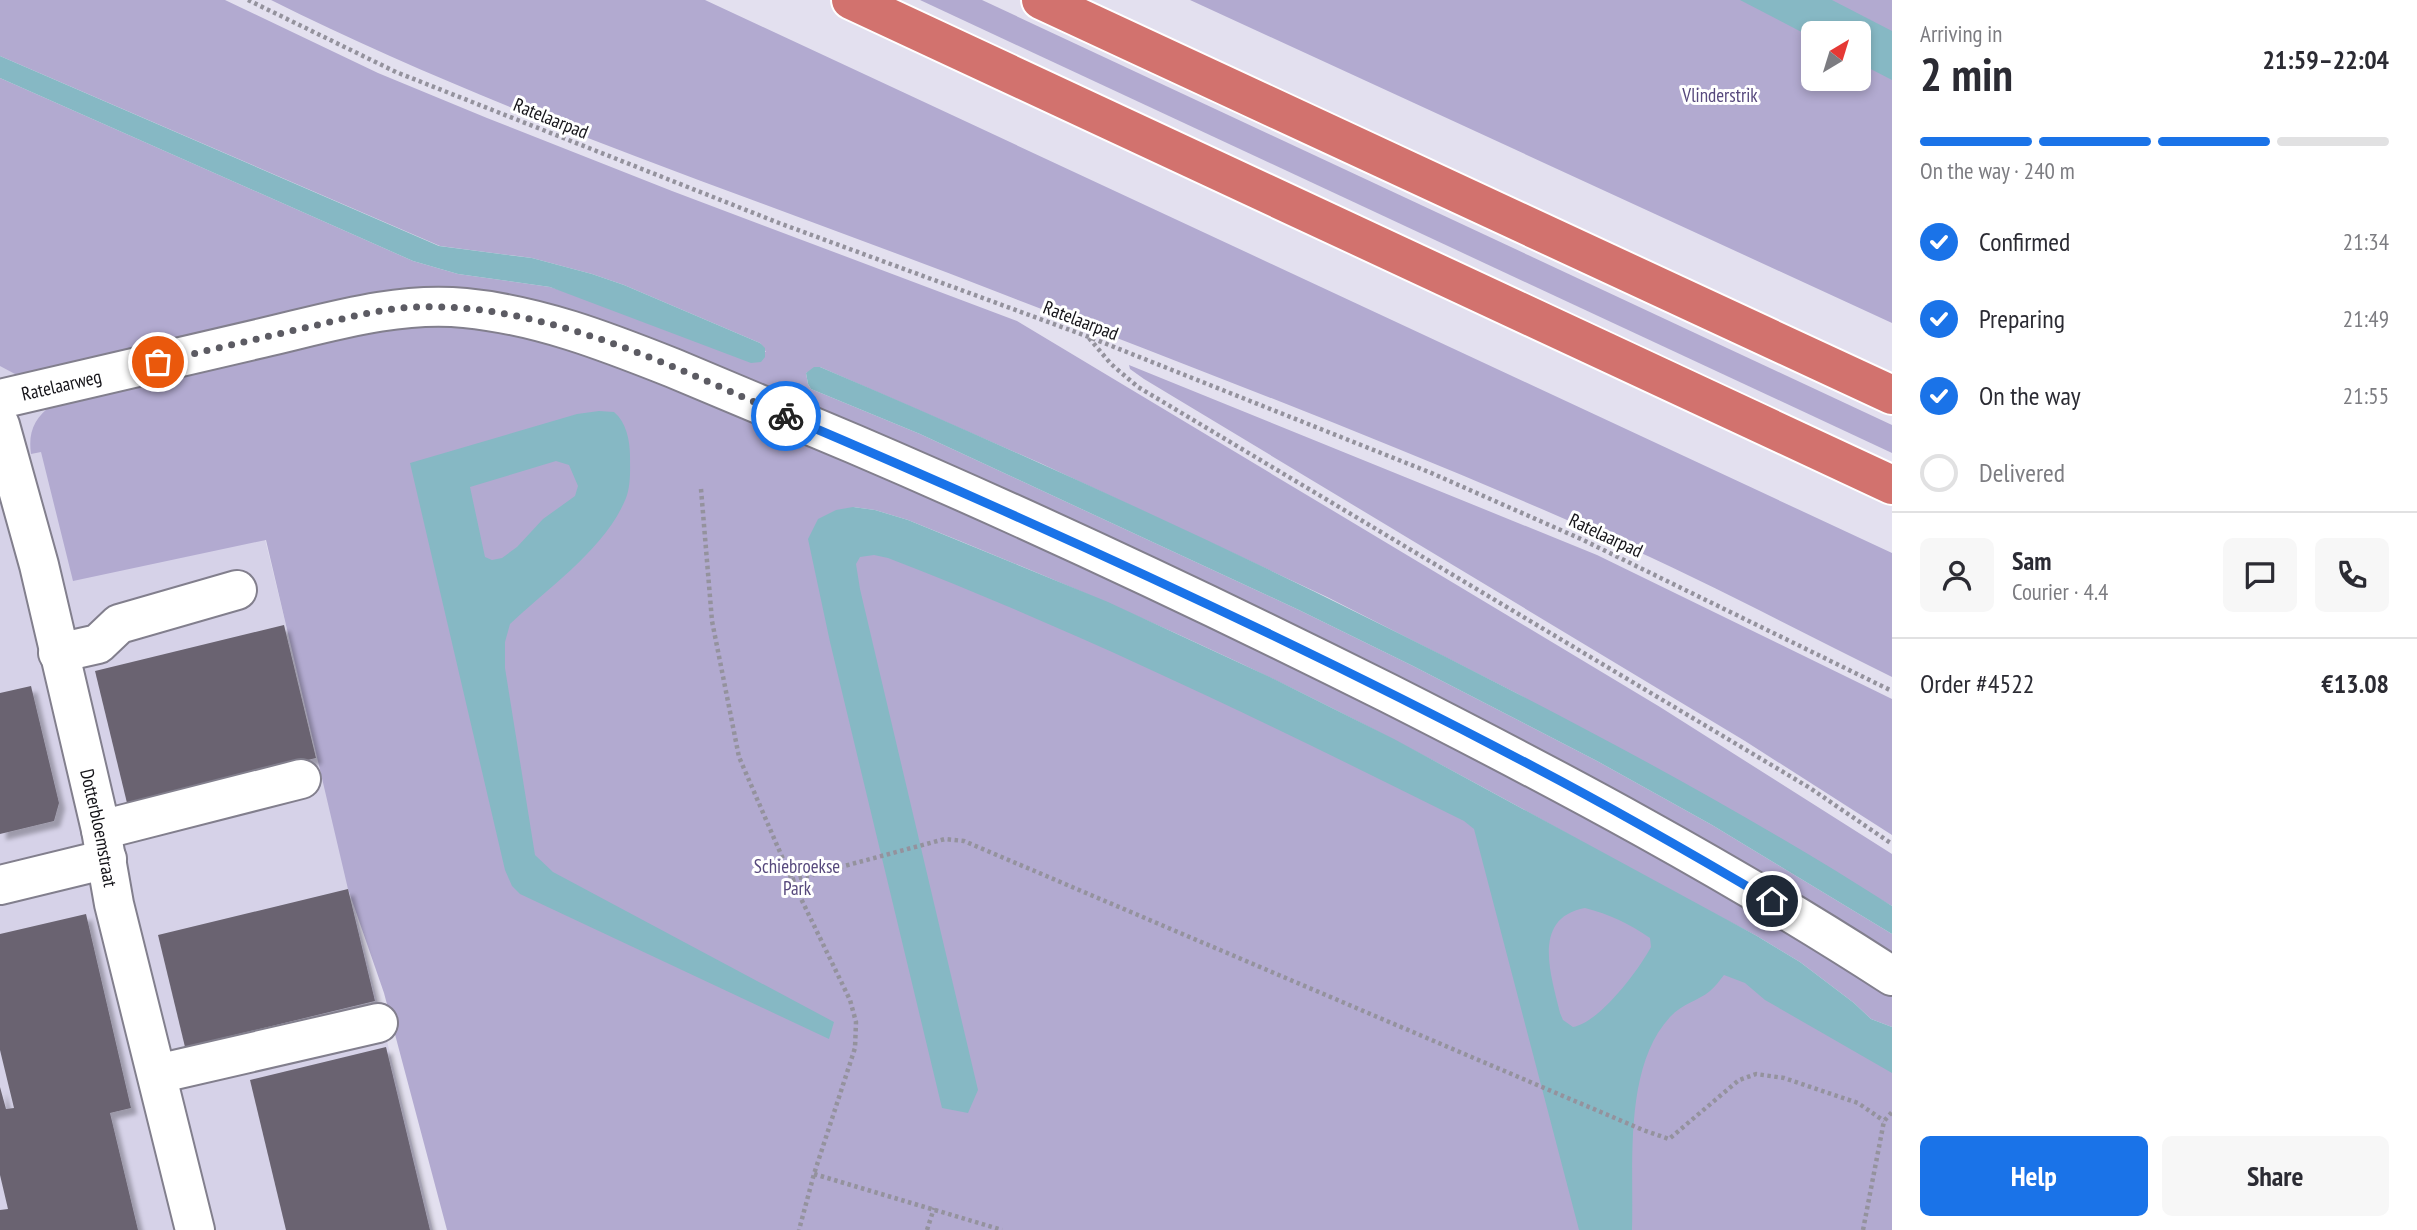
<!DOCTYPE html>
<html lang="en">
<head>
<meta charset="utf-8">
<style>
  body { margin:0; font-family:"PT Sans Narrow",sans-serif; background:#f7f7f7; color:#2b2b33; height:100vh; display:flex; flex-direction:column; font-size:26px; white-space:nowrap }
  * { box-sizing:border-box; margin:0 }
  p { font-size:23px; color:#7c7c81 }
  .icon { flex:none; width:38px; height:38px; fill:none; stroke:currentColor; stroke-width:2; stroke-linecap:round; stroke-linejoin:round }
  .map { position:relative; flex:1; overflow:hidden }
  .drawer { display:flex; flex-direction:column; background:#fff; width:525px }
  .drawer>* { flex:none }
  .needle { width:46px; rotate:38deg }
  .fabs { position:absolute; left:1801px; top:21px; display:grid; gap:14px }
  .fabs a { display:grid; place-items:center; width:70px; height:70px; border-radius:10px; background:#fff; box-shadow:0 4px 10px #0003; font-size:35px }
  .pin { position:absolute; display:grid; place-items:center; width:60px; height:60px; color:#fff; margin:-30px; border:4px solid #fff; border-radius:50%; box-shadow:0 2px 7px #0007 }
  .courier { position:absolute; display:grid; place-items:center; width:70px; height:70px; margin:-35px; border:5px solid #1a73e8; border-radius:50%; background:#fff; color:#222; box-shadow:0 2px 9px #0007 }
  .headline em { font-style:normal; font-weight:600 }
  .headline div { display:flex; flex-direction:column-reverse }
  .headline { display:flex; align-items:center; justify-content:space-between; height:119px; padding:0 28px }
  h1 { font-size:46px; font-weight:600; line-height:52px }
  .bar { display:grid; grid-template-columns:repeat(4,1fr); gap:10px 7px; align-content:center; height:84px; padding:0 28px }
  .bar i { height:9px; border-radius:5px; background:#e1e1e2 }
  .bar .current { background:#1a73e8 }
  .bar p { grid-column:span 4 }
  .line { display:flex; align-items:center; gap:18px; padding:0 28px; border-top:2px solid #e1e1e2 }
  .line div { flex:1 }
  .round { display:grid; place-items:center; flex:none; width:74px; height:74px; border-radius:10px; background:#f7f7f7 }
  ol { padding:0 28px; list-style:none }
  li { display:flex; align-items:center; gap:21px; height:77px }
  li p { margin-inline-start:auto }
  li .icon { padding:7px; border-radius:50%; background:#1a73e8; color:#fff; stroke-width:4 }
  li:last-child { color:#7c7c81 }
  li i { width:38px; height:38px; border:4px solid #e1e1e2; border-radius:50% }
  .button { display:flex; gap:14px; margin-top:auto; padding:14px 28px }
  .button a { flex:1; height:80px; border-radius:10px; background:#1a73e8; color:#fff; font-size:28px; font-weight:600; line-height:80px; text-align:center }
  .button a+a { background:#f7f7f7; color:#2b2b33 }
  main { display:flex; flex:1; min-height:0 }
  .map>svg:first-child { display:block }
</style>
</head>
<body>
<main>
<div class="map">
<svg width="1892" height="1230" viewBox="0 0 1892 1230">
  <defs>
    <filter id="shadow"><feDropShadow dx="6" dy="6" stdDeviation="2" flood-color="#0004"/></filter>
  </defs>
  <rect width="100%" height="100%" fill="#e3e0ef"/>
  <!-- built -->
  <polygon fill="#d6d2e8" points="0,346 265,539 433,1230 0,1230"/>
  <!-- green -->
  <g fill="#b2aad0" fill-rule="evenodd">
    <polygon points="0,0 225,0 378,73 487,118 672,191 1017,321 1660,707 1892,854 1892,906 1518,694 1327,597 1040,463 820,367 806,373 808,384 811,389 920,434 1301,611 1413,666 1597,761 1712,825 1892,934 1892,959 1752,871 544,305 31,376 15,374 0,366 0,78 413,261 458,274 550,287 766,352 760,343 624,285 592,274 532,258 440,246 0,56"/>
    <path d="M271,0H705L1892,553V677C1797,630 1703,580 1606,537C1407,449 1203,371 1000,293C756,198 505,117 271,0Z"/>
    <polygon points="920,0 982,0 1892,425 1892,453"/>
    <path d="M1190,0H1892V323ZM1813,33H1858V79H1813Z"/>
    <path d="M405,322L515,329L716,396L1297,663L1531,782L1892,995V1027L1871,1019L1854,1003L1800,962L1757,936C1635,873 1516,803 1394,740C1237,657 1073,586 908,520L875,510L853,507L1892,1033V1230H447L384,993L348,889L266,540L73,581L41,452L31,454C28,432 34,418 53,404Z"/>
    <polygon points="1129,365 1597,555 1892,699 1892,835 1745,741 1144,379 1130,369"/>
  </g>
  <!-- water -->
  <g fill="#86b8c4" fill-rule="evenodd">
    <polygon points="1740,0 1832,0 1892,31 1892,80 1859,63 1858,33 1813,33 1813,38"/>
    <polygon points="0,56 439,246 532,258 592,274 624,285 760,343 765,348 765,357 761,362 751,363 550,287 458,274 413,261 0,78"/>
    <path d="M814,367H820C1031,457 1239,552 1444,656C1596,733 1748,814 1892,906V934L1712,825L1597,761L1413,666L1301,611L920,434L811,389L808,384L806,373Z"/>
    <path d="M599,411L614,412C626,422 630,440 630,456C630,469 631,485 626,498C606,548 548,588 510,624L505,642V668L535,855L553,872L834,1022L829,1039L520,894L512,886L505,870L410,463L577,414ZM556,461L569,465L578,486L575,496L543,519L517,547L502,558L492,560L485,557L470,487Z"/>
    <path d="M853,507L875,510L908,520L1108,602L1274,679L1394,739L1757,936L1800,962L1854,1003L1871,1019L1892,1027V1073L1765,1000L1745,983L1724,975C1720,980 1715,987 1710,991C1698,1001 1683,1003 1670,1017C1623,1068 1634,1165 1632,1230H1579L1474,829L1464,821C1275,727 1085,634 888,558L874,555L860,557L856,564L860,589L978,1090L968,1113L942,1108L830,642L808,539L818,519L836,510ZM1585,908C1609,914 1630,924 1650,938L1651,947C1638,971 1600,1022 1573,1027L1563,1020L1560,1013C1551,975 1531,918 1585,908Z"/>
  </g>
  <!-- building -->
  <g fill="#6a6471" filter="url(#shadow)">
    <polygon points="284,625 316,758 127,803 95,671"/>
    <polygon points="31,686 59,803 54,821 0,834 0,693"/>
    <polygon points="348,889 375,1001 185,1047 158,935"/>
    <polygon points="86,914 131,1108 110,1113 138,1230 0,1230 0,1210 8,1209 0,1175 0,1087 6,1109 14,1108 0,1050 0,934"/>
    <polygon points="386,1047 430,1230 286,1230 250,1080"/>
  </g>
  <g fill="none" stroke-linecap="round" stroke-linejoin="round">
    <defs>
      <g id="minor">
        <path id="s1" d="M0,399C87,379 174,358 262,338C327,323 397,301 465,308C538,315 605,341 673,368C733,393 793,419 854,444C1034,521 1212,605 1388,693C1560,780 1730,871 1892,976"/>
        <path id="s2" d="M0,425L39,565L101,830L114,904L195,1230"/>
        <polyline points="58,653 98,644 119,624 237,590"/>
        <polyline points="101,830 301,779"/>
        <polyline points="0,885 107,859"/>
        <polyline points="157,1074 378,1023"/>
      </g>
      <g id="highway">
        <polyline points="851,0 1892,485"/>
        <polyline points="1041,0 1892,395"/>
      </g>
    </defs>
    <!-- minor casing -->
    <use href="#minor" stroke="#827f8d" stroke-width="42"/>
    <!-- highway casing -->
    <use href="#highway" stroke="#fff" stroke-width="42"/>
    <!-- path -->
    <g stroke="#94929d" stroke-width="4.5" stroke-dasharray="3.5 3.5" stroke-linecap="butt">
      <polyline points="248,0 396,72 779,223 1089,337 1429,472 1581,539 1892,691"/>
      <polyline points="1089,338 1111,364 1138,387 1810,788 1892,844"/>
      <polyline points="701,489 712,621 739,757 792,880 850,1000 856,1022 855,1048 814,1174 799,1230"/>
      <polyline points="792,880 945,839 964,841 1643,1130 1669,1139 1739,1080 1756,1074 1784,1078 1858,1103 1884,1121"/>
      <polyline points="814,1174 1002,1230"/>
      <polyline points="927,1230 934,1208"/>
      <polyline points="1863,1230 1884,1121 1892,1112"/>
    </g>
    <!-- minor -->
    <use href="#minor" stroke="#fff" stroke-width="38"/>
    <!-- highway -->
    <use href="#highway" stroke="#d2726e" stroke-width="38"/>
  </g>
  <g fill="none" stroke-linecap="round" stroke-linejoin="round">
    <!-- done -->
    <path stroke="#5c5b63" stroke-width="7" stroke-dasharray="0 12.6" d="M158,362C209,350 261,338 313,326C346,318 383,308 417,307C542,302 674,367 786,416"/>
    <!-- route -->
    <path stroke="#1a73e8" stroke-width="9" d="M786,416C1040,524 1292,639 1536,768C1616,810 1694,855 1772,901"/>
  </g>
  <g text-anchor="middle" stroke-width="6" stroke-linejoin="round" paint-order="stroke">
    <!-- park labels -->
    <g font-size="19" fill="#57497d" stroke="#fff">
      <text x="1720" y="102">Vlinderstrik</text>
      <text x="797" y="873">Schiebroekse<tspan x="797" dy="22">Park</tspan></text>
    </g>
    <!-- street labels -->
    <g font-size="19" fill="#141318" stroke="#fff">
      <text transform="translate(551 118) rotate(22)" y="7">Ratelaarpad</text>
      <text transform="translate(1081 320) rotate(21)" y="7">Ratelaarpad</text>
      <text dy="7" stroke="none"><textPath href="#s1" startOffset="63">Ratelaarweg</textPath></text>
      <text transform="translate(1606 535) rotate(25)" y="7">Ratelaarpad</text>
      <text dy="7" stroke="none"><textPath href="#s2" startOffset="415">Dotterbloemstraat</textPath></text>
    </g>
  </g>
</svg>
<div class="fabs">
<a><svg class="needle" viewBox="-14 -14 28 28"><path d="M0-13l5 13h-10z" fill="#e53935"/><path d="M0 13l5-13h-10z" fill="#7c7c81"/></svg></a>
</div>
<div class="pin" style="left:158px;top:362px;background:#ea580c"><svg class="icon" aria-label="bag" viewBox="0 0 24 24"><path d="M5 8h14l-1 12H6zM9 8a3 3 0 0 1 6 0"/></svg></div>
<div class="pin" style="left:1772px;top:901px;background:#1f2937"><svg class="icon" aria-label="home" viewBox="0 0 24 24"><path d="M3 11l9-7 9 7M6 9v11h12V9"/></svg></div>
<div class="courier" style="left:786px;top:416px"><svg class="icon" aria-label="bike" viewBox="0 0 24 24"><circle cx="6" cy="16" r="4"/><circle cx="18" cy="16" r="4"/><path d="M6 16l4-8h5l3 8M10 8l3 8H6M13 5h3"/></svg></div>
</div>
<section class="drawer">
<div class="headline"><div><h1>2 min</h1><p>Arriving in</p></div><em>21:59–22:04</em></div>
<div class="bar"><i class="current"></i><i class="current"></i><i class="current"></i><i></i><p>On the way · 240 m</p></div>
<ol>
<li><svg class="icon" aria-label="check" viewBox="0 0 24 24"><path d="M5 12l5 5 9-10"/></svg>Confirmed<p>21:34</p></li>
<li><svg class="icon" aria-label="check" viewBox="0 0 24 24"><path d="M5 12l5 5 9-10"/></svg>Preparing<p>21:49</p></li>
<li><svg class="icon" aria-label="check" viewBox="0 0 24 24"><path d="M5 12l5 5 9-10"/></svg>On the way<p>21:55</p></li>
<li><i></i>Delivered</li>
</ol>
<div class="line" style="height:126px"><a class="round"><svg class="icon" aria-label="person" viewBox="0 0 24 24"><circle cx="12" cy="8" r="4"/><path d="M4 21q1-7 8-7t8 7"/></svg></a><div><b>Sam</b><p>Courier · 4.4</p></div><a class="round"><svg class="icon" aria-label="chat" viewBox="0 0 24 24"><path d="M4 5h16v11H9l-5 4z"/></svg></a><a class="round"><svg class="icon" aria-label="phone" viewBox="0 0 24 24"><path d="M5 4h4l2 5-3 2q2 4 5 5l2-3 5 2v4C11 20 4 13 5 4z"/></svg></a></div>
<div class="line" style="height:91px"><div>Order #4522</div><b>€13.08</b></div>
<div class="button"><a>Help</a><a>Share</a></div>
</section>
</main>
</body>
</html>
